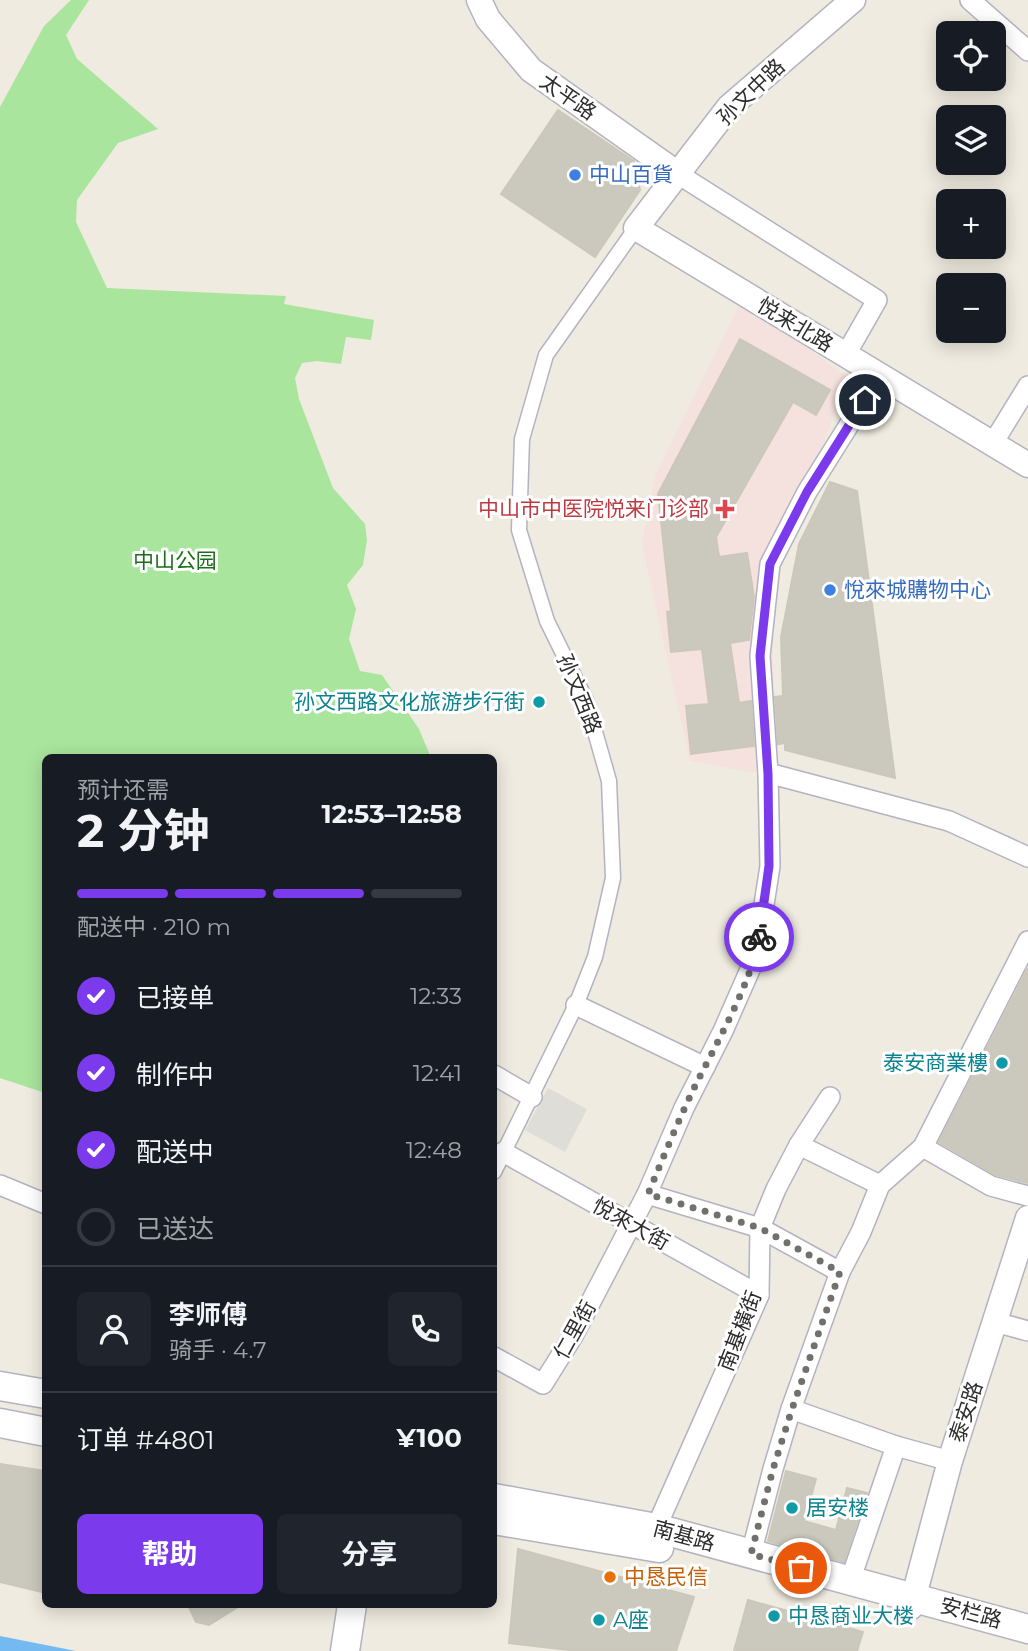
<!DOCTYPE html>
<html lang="zh">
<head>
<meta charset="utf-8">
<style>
  body { margin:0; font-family:Montserrat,"Noto Sans SC",sans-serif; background:#20242c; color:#f1f3f6; height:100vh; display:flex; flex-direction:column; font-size:26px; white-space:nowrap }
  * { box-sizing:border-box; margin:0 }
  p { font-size:23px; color:#9ea1a6 }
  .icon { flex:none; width:38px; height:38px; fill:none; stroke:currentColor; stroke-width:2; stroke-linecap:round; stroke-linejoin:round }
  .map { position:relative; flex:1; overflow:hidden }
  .panel { position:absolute; left:42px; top:754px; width:455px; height:854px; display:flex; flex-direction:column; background:#171b24; border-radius:10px; box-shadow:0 4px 18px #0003 }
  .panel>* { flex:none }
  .buttons { position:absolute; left:936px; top:21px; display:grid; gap:14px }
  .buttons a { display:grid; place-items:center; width:70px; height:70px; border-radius:10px; background:#171b24; box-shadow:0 4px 18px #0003; font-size:35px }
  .pin { position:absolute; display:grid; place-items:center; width:60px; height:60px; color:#fff; margin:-30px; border:4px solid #fff; border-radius:50%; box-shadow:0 2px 7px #0007 }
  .courier { position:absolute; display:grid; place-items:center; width:70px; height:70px; margin:-35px; border:5px solid #7c3aed; border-radius:50%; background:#fff; color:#222; box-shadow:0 2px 9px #0007 }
  .summary em { font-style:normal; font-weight:700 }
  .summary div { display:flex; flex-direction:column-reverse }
  .summary { display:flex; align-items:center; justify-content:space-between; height:119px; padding:0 35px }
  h1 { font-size:46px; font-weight:700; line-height:52px }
  .bar { display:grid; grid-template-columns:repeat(4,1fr); gap:10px 7px; align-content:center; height:84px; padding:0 35px }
  .bar i { height:9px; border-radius:5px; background:#363941 }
  .bar .selected { background:#7c3aed }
  .bar p { grid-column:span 4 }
  .line { display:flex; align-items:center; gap:18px; padding:0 35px; border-top:2px solid #363941 }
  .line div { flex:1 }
  .round { display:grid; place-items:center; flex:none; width:74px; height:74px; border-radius:10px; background:#20242c }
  ol { padding:0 35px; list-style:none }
  li { display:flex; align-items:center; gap:21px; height:77px }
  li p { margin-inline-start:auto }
  li .icon { padding:7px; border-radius:50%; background:#7c3aed; color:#fff; stroke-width:4 }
  li:last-child { color:#9ea1a6 }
  li i { width:38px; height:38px; border:4px solid #363941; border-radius:50% }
  .action { display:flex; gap:14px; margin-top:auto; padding:14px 35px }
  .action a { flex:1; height:80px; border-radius:10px; background:#7c3aed; color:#fff; font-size:28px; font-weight:700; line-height:80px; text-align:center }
  .action a+a { background:#20242c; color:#f1f3f6 }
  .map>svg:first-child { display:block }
</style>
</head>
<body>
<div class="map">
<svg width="1028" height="1651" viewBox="0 0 1028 1651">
  <rect width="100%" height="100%" fill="#efebe0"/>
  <!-- medical -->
  <polygon fill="#f5e1de" points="742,300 847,377 779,571 772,628 777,777 690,761 642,544 656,474"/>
  <!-- green -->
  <polygon fill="#a9e59d" points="71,0 89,0 66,35 77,59 158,129 118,143 77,200 76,222 107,288 286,296 284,304 374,320 371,340 346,337 341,364 317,361 302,363 295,378 299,399 333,488 365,524 367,540 363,565 347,585 356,609 349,639 360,671 382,675 419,729 431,758 46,758 45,1093 0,1078 0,107 44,26"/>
  <!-- plaza -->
  <polygon fill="#dfddd7" points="548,1088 587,1109 565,1152 525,1130"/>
  <!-- water -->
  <polygon fill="#74b9f0" points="0,1636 76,1651 0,1651"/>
  <!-- building -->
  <g fill="#cbc9be" stroke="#cbc8b9" stroke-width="2">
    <polygon points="558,110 634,161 640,190 595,257 501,194"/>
    <polygon points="740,339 830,390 816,415 793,402 716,537 719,557 747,553 754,597 749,640 730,643 739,703 751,701 754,746 691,754 686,706 709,704 702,649 671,652 667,612 671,611 658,494"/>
    <polygon points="830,482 857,491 895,778 785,750 785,743 778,744 775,697 783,696 781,637 799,544"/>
    <polygon points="1028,968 1028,1183 996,1175 939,1142"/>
    <polygon points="0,1464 46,1471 46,1593 0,1582"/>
    <polygon points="786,1471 816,1479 804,1521 836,1530 847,1488 867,1493 844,1562 768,1541"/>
    <polygon points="518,1549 694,1597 676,1651 577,1651 509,1643"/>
    <polygon points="748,1600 863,1632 857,1651 734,1651"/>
    <polygon points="188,1605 241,1605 209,1625 196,1622"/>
  </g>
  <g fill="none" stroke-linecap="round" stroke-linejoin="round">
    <defs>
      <polyline id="pedestrian" points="494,1172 576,1005 595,957 613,878 609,781 586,700 547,621 519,530 522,439 546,355 636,228"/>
      <g id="minor">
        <polyline points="970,0 1028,51"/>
        <polyline points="678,174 877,300 845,356"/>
        <polyline points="993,443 1028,386"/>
        <polyline points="768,773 949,821 1028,857"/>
        <polyline points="576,1005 705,1067"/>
        <polyline points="494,1075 532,1097"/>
        <polyline points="799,1145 880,1185"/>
        <polyline points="923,1147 991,1186 1028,1196"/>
        <polyline points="503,1152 759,1295"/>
        <polyline points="0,1185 46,1204"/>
        <polyline points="647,1194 760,1228 840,1272"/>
        <polyline points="995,1322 1028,1331"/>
        <polyline points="494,1357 543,1384 573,1336 647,1194 684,1108 723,1031 756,956 770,866 768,773 760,656 770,564 807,492 879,377"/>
        <polyline points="791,1409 896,1446 950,1461"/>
        <polyline points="656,1528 759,1295 760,1228 776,1189 799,1145 830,1097"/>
        <polyline points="751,1554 773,1469 791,1409 840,1272 861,1232 880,1185 923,1147 1028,941"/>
        <polyline points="850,1581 896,1446"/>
      </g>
      <g id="tertiary">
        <polyline points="479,0 488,19 531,70 678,174"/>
        <polyline points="853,0 729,107 636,228 1028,465"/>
        <polyline points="911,1607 950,1461 1028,1218"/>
      </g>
      <g id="secondary">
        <polyline points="0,1386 46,1394"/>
        <polyline points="0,1423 46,1432"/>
        <polyline points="494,1498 656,1528 1028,1629"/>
        <polyline points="494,1520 659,1548"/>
        <polyline points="345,1651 352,1605"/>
      </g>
    </defs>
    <!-- pedestrian casing -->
    <use href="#pedestrian" stroke="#b3b3c1" stroke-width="17"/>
    <!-- minor casing -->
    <use href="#minor" stroke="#b3b3c1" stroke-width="22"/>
    <!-- tertiary casing -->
    <use href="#tertiary" stroke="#b3b3c1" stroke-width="27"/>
    <!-- secondary casing -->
    <use href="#secondary" stroke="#b3b3c1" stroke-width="31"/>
    <!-- pedestrian -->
    <use href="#pedestrian" stroke="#fff" stroke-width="14"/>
    <!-- minor -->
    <use href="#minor" stroke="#fff" stroke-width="19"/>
    <!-- tertiary -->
    <use href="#tertiary" stroke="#fff" stroke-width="24"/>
    <!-- secondary -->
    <use href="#secondary" stroke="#fff" stroke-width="28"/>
  </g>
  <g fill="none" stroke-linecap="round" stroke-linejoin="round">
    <!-- done -->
    <path stroke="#71706c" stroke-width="7" stroke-dasharray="0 12.6" d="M759,937C752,982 716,1044 695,1086C678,1121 663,1158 648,1194L760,1228L840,1272L792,1409L773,1469L751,1554L801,1568"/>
    <!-- route -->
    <polyline stroke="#7c3aed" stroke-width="9" points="759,937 769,866 768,774 760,656 770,564 807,492 865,400"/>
  </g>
  <!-- markers -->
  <g fill="#3f7fe0" stroke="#fff" stroke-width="2.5">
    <circle cx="575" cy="175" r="7"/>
    <circle cx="830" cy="590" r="7"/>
  </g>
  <path fill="#e0444e" stroke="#fff" stroke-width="2.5" d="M721.5 498.5h7v7h7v7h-7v7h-7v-7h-7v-7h7z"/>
  <g fill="#0f9aa8" stroke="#fff" stroke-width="2.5">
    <circle cx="539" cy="702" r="7"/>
    <circle cx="1002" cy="1063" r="7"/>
    <circle cx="792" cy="1508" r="7"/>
    <circle cx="774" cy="1616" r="7"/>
    <circle cx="599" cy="1620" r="7"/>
  </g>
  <circle fill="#e8710a" stroke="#fff" stroke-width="2.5" cx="610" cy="1577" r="7"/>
  <g text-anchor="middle" stroke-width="6" stroke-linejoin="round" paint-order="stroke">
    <!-- street labels -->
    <g font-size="21" fill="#2d2d2d" stroke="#fff">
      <text transform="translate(751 92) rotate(-44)" y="7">孙文中路</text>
      <text transform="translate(568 97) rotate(35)" y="7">太平路</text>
      <text transform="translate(795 325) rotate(31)" y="7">悦来北路</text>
      <text transform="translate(579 694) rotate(68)" y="7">孙文西路</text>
      <text transform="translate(631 1224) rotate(29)" y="7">悅來大街</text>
      <text transform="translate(575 1330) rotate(-61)" y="7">仁里街</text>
      <text transform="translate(740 1331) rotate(-69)" y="7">南基橫街</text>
      <text transform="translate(966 1412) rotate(-72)" y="7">泰安路</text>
      <text transform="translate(684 1536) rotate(15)" y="7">南基路</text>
      <text transform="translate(971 1613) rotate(15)" y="7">安栏路</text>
    </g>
    <!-- shop labels -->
    <g font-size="21" fill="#366cbe" stroke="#fff" text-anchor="start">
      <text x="589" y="182">中山百貨</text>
      <text x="844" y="597">悅來城購物中心</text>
    </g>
    <!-- health labels -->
    <g font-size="21" fill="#be3a42" stroke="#fff" text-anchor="end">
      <text x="709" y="516">中山市中医院悦来门诊部</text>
    </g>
    <!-- park labels -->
    <g font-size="21" fill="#1d6d1b" stroke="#fff">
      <text x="175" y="568">中山公园</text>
    </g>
    <!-- culture labels -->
    <g font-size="21" fill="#0d838f" stroke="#fff" text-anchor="start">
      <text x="525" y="709" text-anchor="end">孙文西路文化旅游步行街</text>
      <text x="988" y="1070" text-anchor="end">泰安商業樓</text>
      <text x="806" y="1515">居安楼</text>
      <text x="788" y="1623">中恳商业大楼</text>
      <text x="613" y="1627">A座</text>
    </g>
    <!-- food labels -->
    <g font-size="21" fill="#c56008" stroke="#fff" text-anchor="start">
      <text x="624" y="1584">中恳民信</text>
    </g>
  </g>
</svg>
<div class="buttons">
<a><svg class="icon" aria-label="locate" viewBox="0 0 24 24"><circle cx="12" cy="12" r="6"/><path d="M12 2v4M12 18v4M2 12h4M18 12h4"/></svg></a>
<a><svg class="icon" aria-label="layers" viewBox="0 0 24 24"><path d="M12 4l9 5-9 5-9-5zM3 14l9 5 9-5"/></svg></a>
<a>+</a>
<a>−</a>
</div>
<div class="pin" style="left:801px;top:1568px;background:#ea580c"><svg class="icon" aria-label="bag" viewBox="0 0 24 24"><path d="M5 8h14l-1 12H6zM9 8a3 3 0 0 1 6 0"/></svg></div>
<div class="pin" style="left:865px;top:400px;background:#1f2937"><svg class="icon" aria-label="home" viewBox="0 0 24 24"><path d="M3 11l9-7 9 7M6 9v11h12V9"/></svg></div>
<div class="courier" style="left:759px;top:937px"><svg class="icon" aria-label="bike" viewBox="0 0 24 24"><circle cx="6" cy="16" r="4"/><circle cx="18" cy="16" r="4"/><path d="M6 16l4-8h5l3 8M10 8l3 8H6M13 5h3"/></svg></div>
<section class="panel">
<div class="summary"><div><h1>2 分钟</h1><p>预计还需</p></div><em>12:53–12:58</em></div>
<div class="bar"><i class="selected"></i><i class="selected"></i><i class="selected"></i><i></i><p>配送中 · 210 m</p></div>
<ol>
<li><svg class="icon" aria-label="check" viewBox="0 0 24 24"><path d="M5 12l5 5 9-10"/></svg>已接单<p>12:33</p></li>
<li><svg class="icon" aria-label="check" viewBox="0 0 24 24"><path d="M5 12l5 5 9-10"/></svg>制作中<p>12:41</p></li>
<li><svg class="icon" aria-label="check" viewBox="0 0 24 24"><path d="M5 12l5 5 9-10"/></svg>配送中<p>12:48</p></li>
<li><i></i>已送达</li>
</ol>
<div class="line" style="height:126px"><a class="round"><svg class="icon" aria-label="person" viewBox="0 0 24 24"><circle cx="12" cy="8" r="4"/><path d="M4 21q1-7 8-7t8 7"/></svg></a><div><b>李师傅</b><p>骑手 · 4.7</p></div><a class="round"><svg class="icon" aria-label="phone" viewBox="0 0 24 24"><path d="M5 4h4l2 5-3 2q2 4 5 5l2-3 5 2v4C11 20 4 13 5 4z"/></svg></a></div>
<div class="line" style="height:91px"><div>订单 #4801</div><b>¥100</b></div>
<div class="action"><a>帮助</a><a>分享</a></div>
</section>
</div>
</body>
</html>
